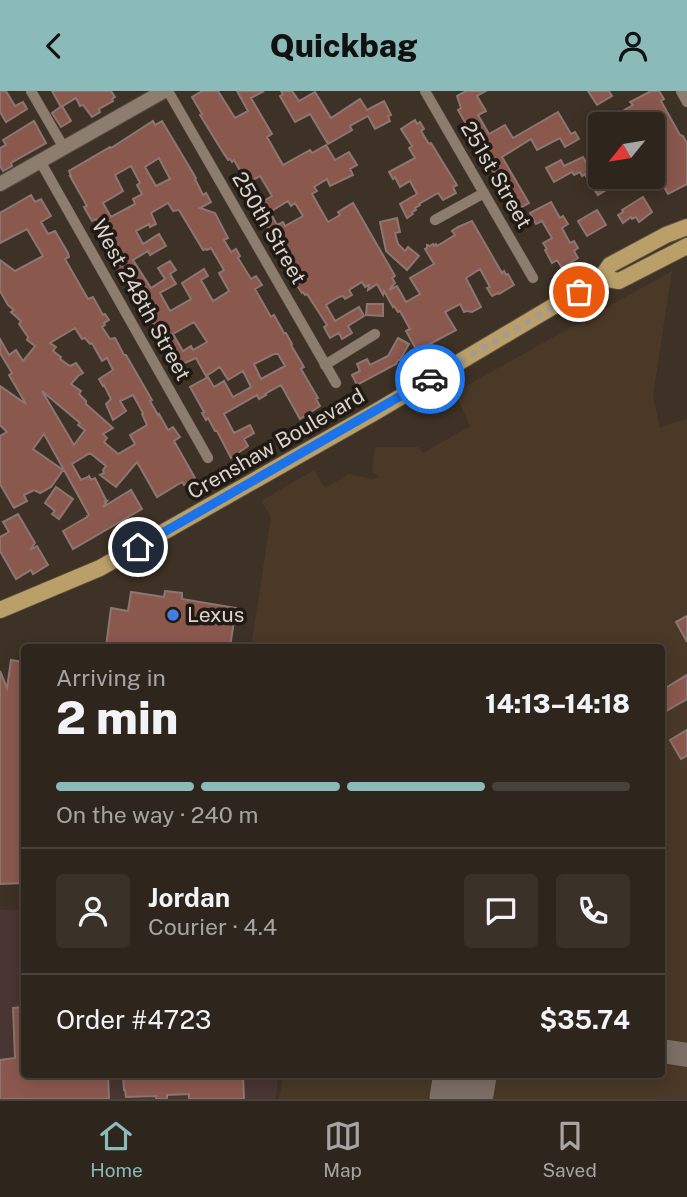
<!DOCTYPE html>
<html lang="en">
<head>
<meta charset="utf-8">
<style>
  body { margin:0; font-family:"Public Sans",sans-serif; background:#3a3129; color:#f1f3f6; height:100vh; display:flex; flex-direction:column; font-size:26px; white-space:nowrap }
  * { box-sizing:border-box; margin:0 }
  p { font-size:23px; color:#a7a5a3 }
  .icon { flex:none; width:38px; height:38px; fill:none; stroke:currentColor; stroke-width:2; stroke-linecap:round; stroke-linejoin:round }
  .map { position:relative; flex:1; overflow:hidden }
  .details { position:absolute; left:21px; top:553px; width:644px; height:434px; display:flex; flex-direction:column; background:#2e251c; border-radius:7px; box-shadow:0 4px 18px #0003,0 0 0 2px #49423b }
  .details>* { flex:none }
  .needle { width:46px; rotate:240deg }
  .tools { position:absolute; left:588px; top:21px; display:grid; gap:14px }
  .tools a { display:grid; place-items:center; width:77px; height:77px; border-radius:7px; background:#2e251c; box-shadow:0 4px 18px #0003,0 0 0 2px #49423b; font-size:35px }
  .pin { position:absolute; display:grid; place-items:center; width:60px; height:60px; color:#fff; margin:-30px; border:4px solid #fff; border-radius:50%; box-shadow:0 2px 7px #0007 }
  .courier { position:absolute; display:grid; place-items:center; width:70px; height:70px; margin:-35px; border:5px solid #1a73e8; border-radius:50%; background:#fff; color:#222; box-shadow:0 2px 9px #0007 }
  .headline em { font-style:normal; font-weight:800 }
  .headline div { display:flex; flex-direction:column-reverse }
  .headline { display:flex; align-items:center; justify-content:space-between; height:119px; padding:0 35px }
  h1 { font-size:46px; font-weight:800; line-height:52px }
  .bar { display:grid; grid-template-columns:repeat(4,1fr); gap:10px 7px; align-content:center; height:84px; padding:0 35px }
  .bar i { height:9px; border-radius:5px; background:#49423b }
  .bar .current { background:#8bbbb9 }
  .bar p { grid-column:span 4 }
  .line { display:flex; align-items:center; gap:18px; padding:0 35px; border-top:2px solid #49423b }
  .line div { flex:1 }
  .round { display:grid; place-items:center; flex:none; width:74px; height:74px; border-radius:7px; background:#3a3129 }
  header { display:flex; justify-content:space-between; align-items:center; height:91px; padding:0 35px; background:#8bbbb9; color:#111; font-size:32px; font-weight:800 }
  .menu { display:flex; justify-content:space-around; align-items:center; height:98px; border-top:2px solid #49423b; background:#2e251c; font-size:19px; color:#a7a5a3 }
  .menu a { display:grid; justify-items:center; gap:4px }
  .menu .current { color:#8bbbb9 }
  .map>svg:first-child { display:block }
</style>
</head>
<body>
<header><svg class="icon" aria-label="back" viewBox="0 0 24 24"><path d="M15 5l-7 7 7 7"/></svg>Quickbag<svg class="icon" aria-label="person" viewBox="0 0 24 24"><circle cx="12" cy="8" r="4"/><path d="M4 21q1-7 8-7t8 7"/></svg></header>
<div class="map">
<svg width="687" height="1008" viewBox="0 0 687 1008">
  <rect width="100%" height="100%" fill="#3e3125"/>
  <!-- built -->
  <polygon fill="#4a3927" points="672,180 653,305 660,337 687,327 687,1008 279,1008 283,984 662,984 662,556 251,556 271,426 261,410 314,379 325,397 348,383 372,388 379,386 372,380 375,356 418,356 423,362 470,335 455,301"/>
  <!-- industrial -->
  <polygon fill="#4a3632" points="24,818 24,984 278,984 276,1008 0,1008 0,819"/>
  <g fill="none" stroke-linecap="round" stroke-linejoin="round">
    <!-- taxiway -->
    <polyline stroke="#7c7066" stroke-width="24" points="662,960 687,964"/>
    <!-- runway -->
    <polyline stroke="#7c7066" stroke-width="63" points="461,1008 465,984"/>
  </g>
  <!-- building -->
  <g fill="#8b584e" stroke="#8c7671" stroke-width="2" fill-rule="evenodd">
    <polygon points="0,0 6,0 15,15 23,11 27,18 6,31 0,21"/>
    <polygon points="52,0 111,0 115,6 112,8 113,10 99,18 100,21 92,26 83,14 80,15 76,7 61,16"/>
    <path d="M202,0H218L235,27L248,20L237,0H264L251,7L272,43L267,46L283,74L310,59L312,62L326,54L335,69L349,61L357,74L350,78L353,84L330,95L327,88L314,96L317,100L312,103L328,131L340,124L338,121L353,112L395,185L392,187L395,192L389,199L397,195L406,211L420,203L410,187L434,173L425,158L427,157V154L430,155L433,153L434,155L436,153L437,155L455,144L452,140L458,136L472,130L502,182L504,180L506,184L508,183L514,194L499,203L498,202L492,205L487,197L490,196L480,178L466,187L481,216L472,221L467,220L464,221L460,213L445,221L456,239L417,260L406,240L410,238L400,220L398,221L394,215L393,216L384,200L383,204L377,193L368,199L369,194L365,196L362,191L349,199L352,204L345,208L343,205L339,206L326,214L335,230L359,216L364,225L348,235L352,242L342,248L339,242L330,247L324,236L327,234L307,203L305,204L303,201L302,202L292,187L287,177L289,176L275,151L272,152L266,140L268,139L254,116L272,105L260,85L243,95L237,86L242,83L234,69L232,71L230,68L228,69L219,55L200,24L202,23L192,6ZM288,110L291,115L295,112L303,125L285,135L283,131L277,134L270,121Z"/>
    <polygon points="281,0 292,0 299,10 315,1 331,27 360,8 367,19 384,10 391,24 388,25 390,30 375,38 368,25 350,35 352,39 328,53 310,23 295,31 280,5 283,3"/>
    <polygon points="466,0 486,0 477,5 486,20 478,24 489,43 505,34 513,47 558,21 571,43 575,41 579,48 565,56 560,47 537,59 531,48 502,66 529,112 520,117 510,101 505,104 482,59 479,61 475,54 474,47 458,19 461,17 457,5"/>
    <polygon points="588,0 609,0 612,5 597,14"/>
    <polygon points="651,0 659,0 664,8 661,10 680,44 683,45 687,52 687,93 668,103 663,94 657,97 653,90 653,80 658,77 653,69 653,61 666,52 648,21 644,23 643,21 621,33 600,33 633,14 630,11"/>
    <polygon points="62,15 71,30 61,36 52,22"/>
    <polygon points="415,29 417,33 420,31 424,38 421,40 429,53 431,52 457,94 453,96 456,102 443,109 438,102 419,113 420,114 415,117 416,119 412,121 413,123 407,127 400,113 417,103 410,90 400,96 395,86 393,88 389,81 415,67 409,57 412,55 401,38"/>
    <polygon points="34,30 46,52 11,72 12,75 3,80 0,75 0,57 6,54 3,49"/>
    <path d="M153,30L155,34L162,30L196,87L195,88L203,104L206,102L211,111L200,117L215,122L228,147L224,149L231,161L236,158L240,165L238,167L251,188L256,185L262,194L255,198L271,226L274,224L284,242H286L292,253L291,254L304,276L301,278L318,307L316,308L320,315L300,328L281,294L265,303L266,304L259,308L257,304L224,323L234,342L250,334L254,342L244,348L248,355L231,367L217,340H215L208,327L206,329L202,322L204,321L190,296L208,286L214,296L224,290L233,306L251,296L243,280L228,289L220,276L206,285L196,267L178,275L166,254L164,255L160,247L161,246L124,179L119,182L112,170L114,169L106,153L109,151L96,128L92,130L84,116L87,115L70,85H71L69,80L110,56L111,57ZM159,67L170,88L156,95L145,76ZM131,75L140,92L137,94L142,103L133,108L135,113L111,126L103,112L123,100L115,84ZM168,112L173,120L179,119L203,159L206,158L207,159L211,157L224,179L219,182L229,200L213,210L201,189L208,185L204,178L182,192L191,208L170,220L160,202L176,193L170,183L176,179L170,170L158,177L165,188L151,197L133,169L148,160L150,164L166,155L159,143L143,153L136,140L149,133L150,136L156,133L151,122ZM194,231L207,251L193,259L191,255L183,260L173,243ZM274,263H278L285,275L261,288L254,273Z"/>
    <polygon points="583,66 591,80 582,85 580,81 574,84 572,81 554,91 546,77 561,69 564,75"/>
    <polygon points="600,77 600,86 613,86 602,92 606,99 598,104 586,85"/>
    <path d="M31,104L35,111L41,108L51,125L41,131L48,143L55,140L68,162L69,166L65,168L88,208L93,206L103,224L105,223L109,229L104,232L105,234L102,236L110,248L115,247L124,264H126L152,309L150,310L158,324L159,323L168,339L173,336L180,346L174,350L195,387L184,394L182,391L157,406L137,371L116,396L100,384L104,382L103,379L106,375L90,362L72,373L81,389L88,386L89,385L91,389L95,387L106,409L104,411L107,410L103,416L131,399L142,418L73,458L63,440L87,426V425L89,424L44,343L33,358L63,379L51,396L40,402L34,399L24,404L27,410L14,417L0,393V345L7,341L0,334V295L26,313L9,284L12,282L0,262V248L9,264L16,259L23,270L35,255L27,249L28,246L19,233L21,230L11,221L14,219L8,214L0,200V169L15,180L43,165L27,138L0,152V122ZM75,237L82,248L85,247L90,253L92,252L102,270L107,267L113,279L99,288L103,295L104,294L111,308L106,313L113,329L126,320L120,310L133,304L143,322L142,323L147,334L130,344L135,353L118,363L104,351L107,347L103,343L113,337L86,313V310L79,303L81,300L71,293L78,285L83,282L76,272L70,275L60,268L61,266L53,260L56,256L50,252ZM42,300L80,332L78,334L85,339L74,354Z"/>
    <polygon points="643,106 652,121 639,131 636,126 632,128 631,126 623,132 618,124 623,121 622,119"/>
    <polygon points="551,111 560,127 563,125 568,133 562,137 570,152 574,150 578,157 574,160 578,167 562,177 557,169 552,172 545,159 547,158 543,152 552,147 542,130 536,133 530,122"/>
    <polygon points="597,119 606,134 587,145 578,130"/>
    <polygon points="397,127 400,141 395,142 398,153 405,160 408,156 419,165 407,179 386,160 380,131"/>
    <polygon points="367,213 383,213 383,225 366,224"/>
    <polygon points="398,247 409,253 400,269 398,269 396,273 357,294 352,284 360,280 357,273 367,268 370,274 388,265"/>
    <polygon points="56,396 73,408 59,428 52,423 55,420 45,412"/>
    <polygon points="18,423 35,452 30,459 37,455 48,474 33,483 31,479 16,488 0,460 0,446 9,441 3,431"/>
    <polygon points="165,500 182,502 182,508 236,517 230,556 106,556 111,517 128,520 131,501 164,506"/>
    <polygon points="687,525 687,551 676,531"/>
    <polygon points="11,569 24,571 24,792 0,793 0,580 7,597"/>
    <polygon points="687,584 687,608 666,620 662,611 662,599"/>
    <polygon points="687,639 687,665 681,668 670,649"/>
    <polygon points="24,916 24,984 108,984 109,1008 0,1008 0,969 15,967 13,917"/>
    <polygon points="123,984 243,984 244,1008 189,1008 189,1003 167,1004 167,1008 156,1008 156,1005 126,1006 125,999 124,999"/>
  </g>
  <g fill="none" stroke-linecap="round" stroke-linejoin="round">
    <defs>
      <g id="street">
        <polyline points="31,0 64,57"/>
        <polyline points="168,0 336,292"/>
        <polyline points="425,0 533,187"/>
        <polyline points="681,0 687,11"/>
        <polyline points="40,70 208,367"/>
        <polyline points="435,129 484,102"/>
        <polyline points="325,274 375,243"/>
      </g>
      <polyline id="secondary" points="0,93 164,0"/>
      <g id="primary">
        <polyline points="601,187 619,190 687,155"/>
        <polyline points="0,519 100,477 377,320 601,187 610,174 666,144 687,136"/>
      </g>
    </defs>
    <!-- street casing -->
    <use href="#street" stroke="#584d42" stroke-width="11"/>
    <!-- secondary casing -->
    <use href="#secondary" stroke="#584d42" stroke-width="16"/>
    <!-- primary casing -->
    <use href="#primary" stroke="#584d42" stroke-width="18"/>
    <!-- street -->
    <use href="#street" stroke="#8c7d6f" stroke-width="10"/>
    <!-- secondary -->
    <use href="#secondary" stroke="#8c7d6f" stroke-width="14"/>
    <!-- primary -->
    <use href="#primary" stroke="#ba9f68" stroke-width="16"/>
  </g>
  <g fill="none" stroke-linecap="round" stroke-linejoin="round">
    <!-- done -->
    <polyline stroke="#a59b92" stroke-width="7" stroke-dasharray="0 12.6" points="430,288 579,201"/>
    <!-- route -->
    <polyline stroke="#1a73e8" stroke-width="9" points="138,456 430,288"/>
  </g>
  <!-- markers -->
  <circle fill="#3f7fe0" stroke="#201a15" stroke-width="2.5" cx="173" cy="524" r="7"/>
  <g text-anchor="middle" stroke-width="7" stroke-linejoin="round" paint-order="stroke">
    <!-- street labels -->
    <g font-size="21" fill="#dcd4cc" stroke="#201a15">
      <text transform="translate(496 84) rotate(60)" y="7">251st Street</text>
      <text transform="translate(269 137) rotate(60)" y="7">250th Street</text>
      <text transform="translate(141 209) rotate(61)" y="7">West 248th Street</text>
      <text transform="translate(276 353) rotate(-30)" y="7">Crenshaw Boulevard</text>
    </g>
    <!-- poi labels -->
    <g font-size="21" fill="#dcd4cc" stroke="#201a15" text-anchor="start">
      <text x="187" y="531">Lexus</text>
    </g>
  </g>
</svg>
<div class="tools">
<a><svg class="needle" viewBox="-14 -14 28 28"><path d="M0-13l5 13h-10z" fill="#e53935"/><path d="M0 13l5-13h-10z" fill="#a7a5a3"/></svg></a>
</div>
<div class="pin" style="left:579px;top:201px;background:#ea580c"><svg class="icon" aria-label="bag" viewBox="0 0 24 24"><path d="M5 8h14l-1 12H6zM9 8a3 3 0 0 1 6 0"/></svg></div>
<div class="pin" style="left:138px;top:456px;background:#1f2937"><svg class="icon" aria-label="home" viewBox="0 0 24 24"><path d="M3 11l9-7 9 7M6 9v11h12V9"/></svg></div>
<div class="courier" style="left:430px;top:288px"><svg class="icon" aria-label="car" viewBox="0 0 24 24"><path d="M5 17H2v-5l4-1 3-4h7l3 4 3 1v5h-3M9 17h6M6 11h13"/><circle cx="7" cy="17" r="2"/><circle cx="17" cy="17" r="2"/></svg></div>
<section class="details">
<div class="headline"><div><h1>2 min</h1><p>Arriving in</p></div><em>14:13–14:18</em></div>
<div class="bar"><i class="current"></i><i class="current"></i><i class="current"></i><i></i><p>On the way · 240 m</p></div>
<div class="line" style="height:126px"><a class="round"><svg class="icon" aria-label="person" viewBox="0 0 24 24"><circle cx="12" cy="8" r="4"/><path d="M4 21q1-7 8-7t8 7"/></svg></a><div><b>Jordan</b><p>Courier · 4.4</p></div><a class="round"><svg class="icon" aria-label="chat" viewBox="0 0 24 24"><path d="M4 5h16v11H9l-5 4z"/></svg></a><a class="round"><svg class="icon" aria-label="phone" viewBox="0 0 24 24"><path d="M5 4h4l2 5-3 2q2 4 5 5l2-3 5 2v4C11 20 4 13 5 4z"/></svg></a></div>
<div class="line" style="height:91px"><div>Order #4723</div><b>$35.74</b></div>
</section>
</div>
<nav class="menu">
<a class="current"><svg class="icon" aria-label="home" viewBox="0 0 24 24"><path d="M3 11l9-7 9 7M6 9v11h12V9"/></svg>Home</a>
<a><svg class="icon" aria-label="map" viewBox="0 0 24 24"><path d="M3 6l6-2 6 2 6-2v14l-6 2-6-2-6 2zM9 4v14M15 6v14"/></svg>Map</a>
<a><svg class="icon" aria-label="saved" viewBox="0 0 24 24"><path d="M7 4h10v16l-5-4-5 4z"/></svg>Saved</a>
</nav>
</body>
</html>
